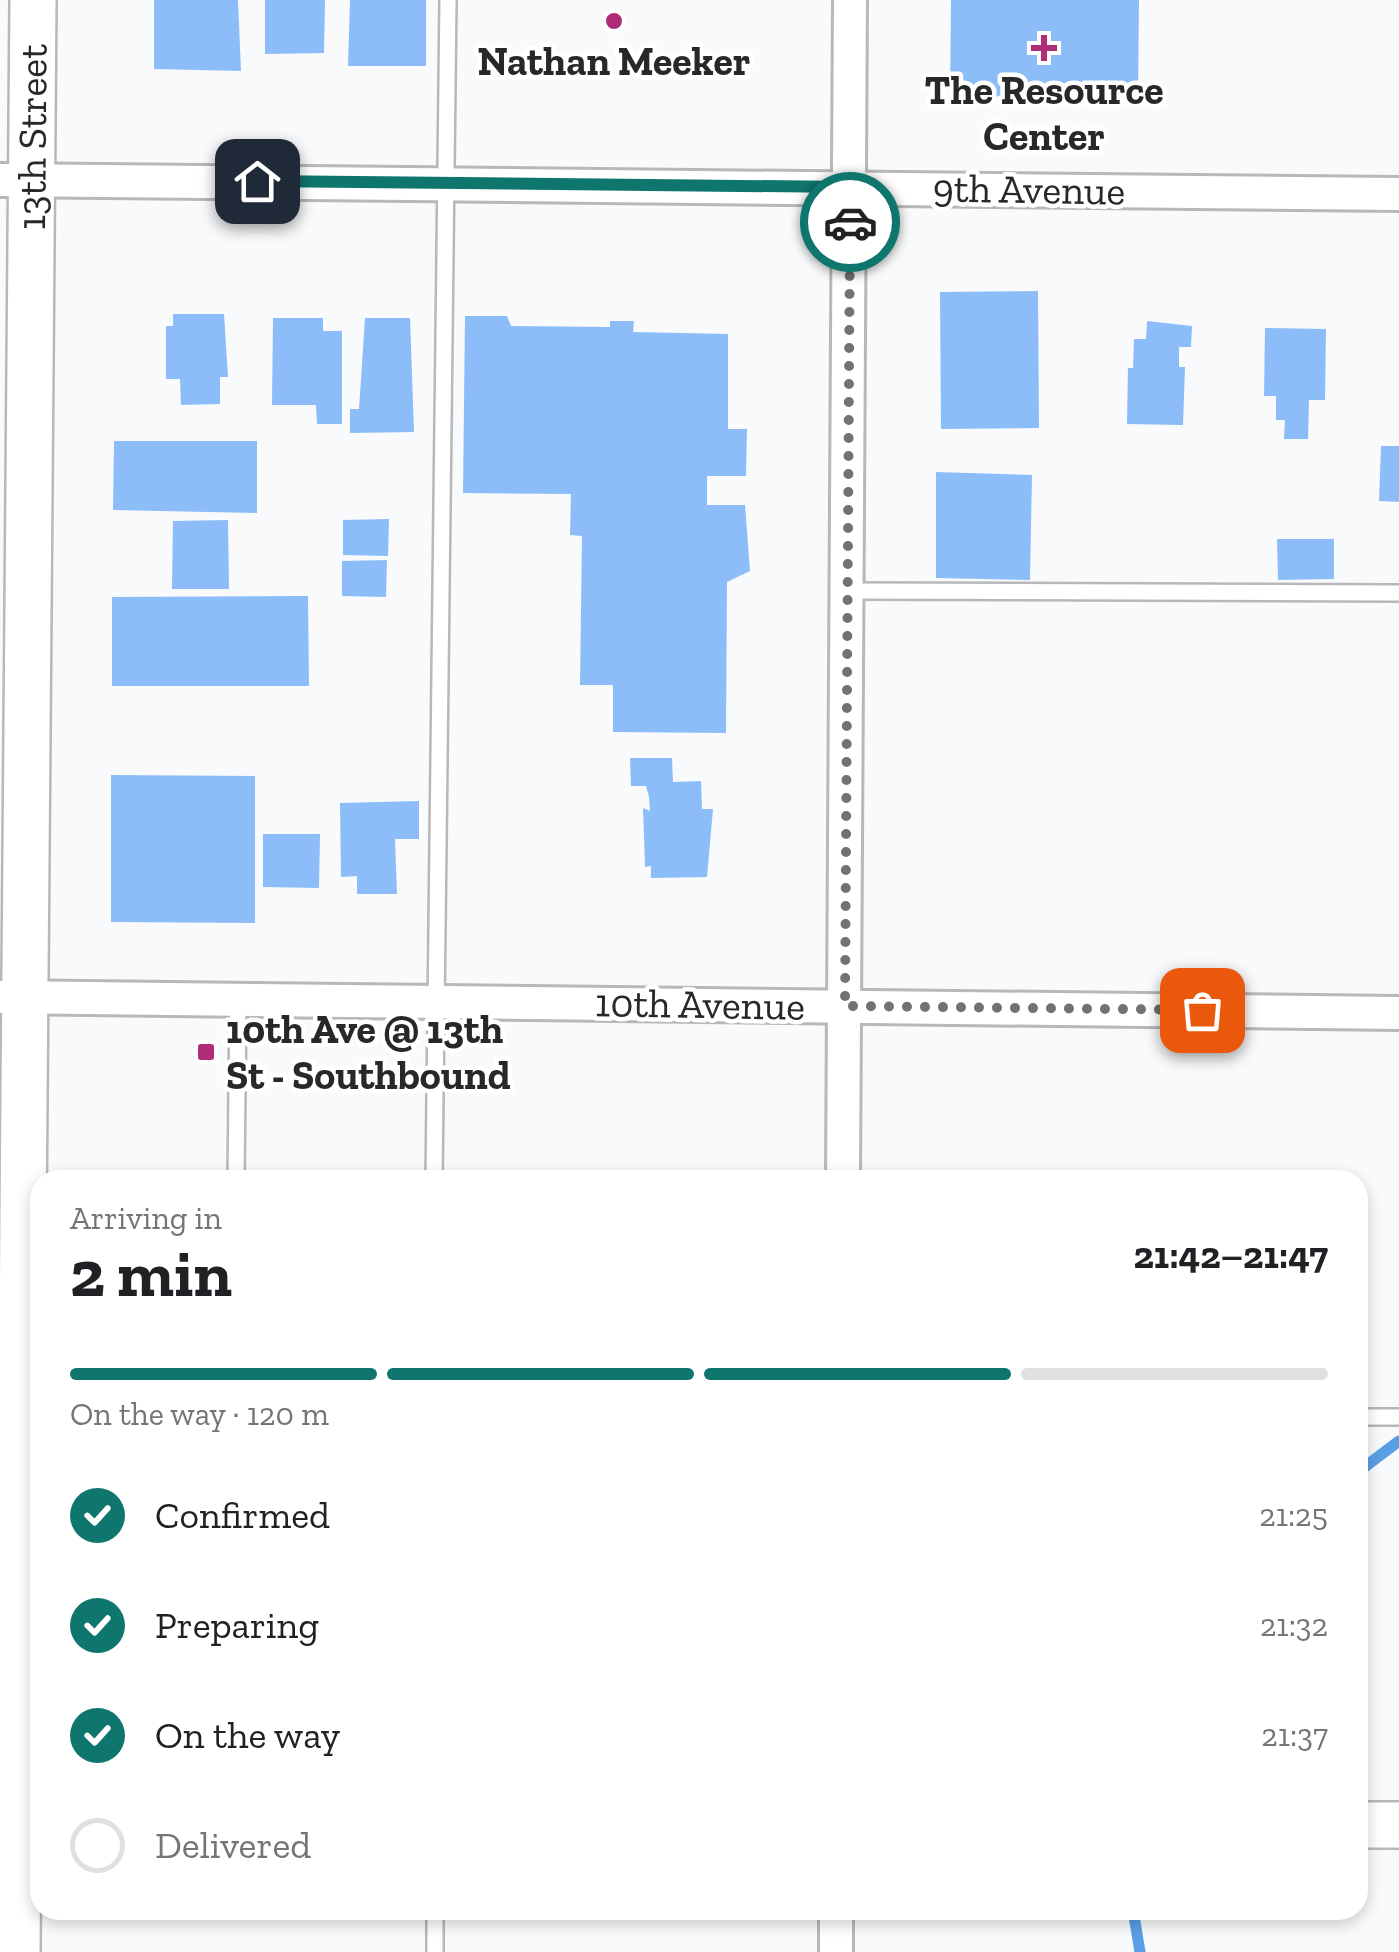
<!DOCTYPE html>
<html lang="en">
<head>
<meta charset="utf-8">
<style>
  body { margin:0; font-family:"Zilla Slab",serif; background:#f2f2f2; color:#202124; height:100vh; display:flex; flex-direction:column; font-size:38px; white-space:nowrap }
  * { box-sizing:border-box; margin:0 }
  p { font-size:32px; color:#757577 }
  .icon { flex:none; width:55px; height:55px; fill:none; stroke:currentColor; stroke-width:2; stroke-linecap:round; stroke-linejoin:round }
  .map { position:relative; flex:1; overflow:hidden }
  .drawer { position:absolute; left:30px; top:1170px; width:1338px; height:750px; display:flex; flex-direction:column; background:#fff; border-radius:30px; box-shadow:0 5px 15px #0003 }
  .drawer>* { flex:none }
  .pin { position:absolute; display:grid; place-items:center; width:85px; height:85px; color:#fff; margin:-42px; border-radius:20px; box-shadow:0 5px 15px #0006 }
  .courier { position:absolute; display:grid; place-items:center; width:100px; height:100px; margin:-50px; border:8px solid #0f766e; border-radius:50%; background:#fff; color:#222; box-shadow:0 2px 12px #0007 }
  .summary em { font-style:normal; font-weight:700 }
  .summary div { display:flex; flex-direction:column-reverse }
  .summary { display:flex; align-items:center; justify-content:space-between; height:170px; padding:0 40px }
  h1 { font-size:65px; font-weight:700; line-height:75px }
  .bar { display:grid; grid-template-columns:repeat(4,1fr); gap:15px 10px; align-content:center; height:120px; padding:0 40px }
  .bar i { height:12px; border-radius:8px; background:#e0e0e0 }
  .bar .active { background:#0f766e }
  .bar p { grid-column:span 4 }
  ol { padding:0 40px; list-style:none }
  li { display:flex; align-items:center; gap:30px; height:110px }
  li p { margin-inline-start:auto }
  li .icon { padding:10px; border-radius:50%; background:#0f766e; color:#fff; stroke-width:4 }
  li:last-child { color:#757577 }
  li i { width:55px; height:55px; border:5px solid #e0e0e0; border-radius:50% }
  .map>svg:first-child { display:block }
</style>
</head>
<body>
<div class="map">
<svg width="1399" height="1952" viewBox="0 0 1399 1952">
  <rect width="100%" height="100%" fill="#f8fafc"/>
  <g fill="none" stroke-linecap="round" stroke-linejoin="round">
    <!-- stream -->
    <g stroke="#5a9fe5" stroke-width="11">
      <polyline points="1358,1472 1399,1441"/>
      <polyline points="1133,1910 1140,1952"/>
    </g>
  </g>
  <!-- building -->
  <g fill="#8cbdf9">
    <polygon points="154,0 238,0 241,71 154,69"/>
    <polygon points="265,0 325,0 324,53 265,54"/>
    <polygon points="350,0 426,0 426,66 348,66"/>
    <polygon points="951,0 1139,0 1138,98 950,96"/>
    <polygon points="1038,291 1039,428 941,429 940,292"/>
    <polygon points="173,314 224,314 228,377 220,377 220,404 181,405 180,379 166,379 166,326 173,326"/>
    <polygon points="465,316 507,316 511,326 610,327 610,321 634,321 633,332 728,334 728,429 747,429 746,476 707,476 707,505 745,505 750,571 727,582 726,733 613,732 613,685 580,685 582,536 570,535 571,494 463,493"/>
    <polygon points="273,318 323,318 323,331 342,331 342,424 317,424 316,405 272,405"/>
    <polygon points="365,318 410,318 414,432 350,433 350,409 359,409"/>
    <polygon points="1147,321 1192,326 1191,347 1179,347 1179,367 1185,367 1183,425 1127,424 1128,368 1133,368 1134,339 1146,339"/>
    <polygon points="1265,328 1326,329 1325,400 1309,400 1308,439 1284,439 1285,420 1276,420 1276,396 1264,396"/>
    <polygon points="114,441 257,441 257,513 113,510"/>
    <polygon points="1381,446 1399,446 1399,502 1379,501"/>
    <polygon points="936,472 1032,475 1030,580 936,578"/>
    <polygon points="389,519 388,556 343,555 343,520"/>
    <polygon points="228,520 229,589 172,589 173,521"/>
    <polygon points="1277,539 1334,539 1334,579 1278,580"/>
    <polygon points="387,560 386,597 342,596 342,561"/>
    <polygon points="308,596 309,686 112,686 112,597"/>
    <polygon points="630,758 672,758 673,782 701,781 702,809 713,809 707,877 651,878 651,866 645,867 643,808 650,811 649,797 646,786 631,786"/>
    <polygon points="111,775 255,776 255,923 111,922"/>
    <polygon points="419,801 419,839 395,839 397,894 357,894 357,876 341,877 340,803"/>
    <polygon points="263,834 320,834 319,888 263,887"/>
  </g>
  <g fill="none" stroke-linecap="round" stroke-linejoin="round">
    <defs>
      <g id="lane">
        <polyline points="848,591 1399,593"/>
        <polyline points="236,1180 238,1000"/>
        <polyline points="434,1180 448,0"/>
        <polyline points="1358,1417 1399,1417"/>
        <polyline points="435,1952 435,1910"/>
      </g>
      <g id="street">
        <polyline points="0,180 1399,194"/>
        <polyline points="0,997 1399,1013"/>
        <polyline points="843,1180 850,0"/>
        <polyline points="836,1952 836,1910"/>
      </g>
      <g id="secondary">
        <polyline points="1358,1825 1399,1825"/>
        <path id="s1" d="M17,1952L33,0"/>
      </g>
    </defs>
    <!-- lane casing -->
    <use href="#lane" stroke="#b7b8ba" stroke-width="20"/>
    <!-- street casing -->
    <use href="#street" stroke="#b7b8ba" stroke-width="38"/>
    <!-- secondary casing -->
    <use href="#secondary" stroke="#b7b8ba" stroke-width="50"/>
    <!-- lane -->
    <use href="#lane" stroke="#fff" stroke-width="15"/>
    <!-- street -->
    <use href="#street" stroke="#fff" stroke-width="32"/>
    <!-- secondary -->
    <use href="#secondary" stroke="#fff" stroke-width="45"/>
  </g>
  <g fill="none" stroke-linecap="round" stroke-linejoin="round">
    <!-- done -->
    <polyline stroke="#717273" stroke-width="10" stroke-dasharray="0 18" points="850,222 845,1006 1202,1010"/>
    <!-- route -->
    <polyline stroke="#0f766e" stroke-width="12" points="257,181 850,187 850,222"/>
  </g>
  <!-- markers -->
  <g fill="#ae2c78" stroke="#fff" stroke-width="4">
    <circle cx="614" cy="21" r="10"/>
    <path d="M1039 33h10v10h10v10h-10v10h-10v-10h-10v-10h10z"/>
    <rect x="196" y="1042" width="20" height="20" rx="5"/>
  </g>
  <g text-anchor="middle" stroke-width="9" stroke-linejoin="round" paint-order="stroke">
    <!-- poi labels -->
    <g font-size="40" font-weight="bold" fill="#282829" stroke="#fff">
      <text x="614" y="75">Nathan Meeker</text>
      <text x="1044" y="104">The Resource<tspan x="1044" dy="46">Center</tspan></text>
      <text x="226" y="1043" text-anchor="start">10th Ave @ 13th<tspan x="226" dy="46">St - Southbound</tspan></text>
    </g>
    <!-- street labels -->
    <g font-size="40" fill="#282829" stroke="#fff">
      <text dy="14" stroke="none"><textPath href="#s1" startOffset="1815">13th Street</textPath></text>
      <text transform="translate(1029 189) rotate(1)" y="14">9th Avenue</text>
      <text transform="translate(700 1004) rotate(1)" y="14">10th Avenue</text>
    </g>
  </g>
</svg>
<div class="pin" style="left:1202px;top:1010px;background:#ea580c"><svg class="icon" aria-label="bag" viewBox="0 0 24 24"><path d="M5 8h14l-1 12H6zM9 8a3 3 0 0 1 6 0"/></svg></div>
<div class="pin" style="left:257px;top:181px;background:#1f2937"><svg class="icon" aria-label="home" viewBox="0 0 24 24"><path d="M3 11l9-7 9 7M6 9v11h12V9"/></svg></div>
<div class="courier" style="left:850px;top:222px"><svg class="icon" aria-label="car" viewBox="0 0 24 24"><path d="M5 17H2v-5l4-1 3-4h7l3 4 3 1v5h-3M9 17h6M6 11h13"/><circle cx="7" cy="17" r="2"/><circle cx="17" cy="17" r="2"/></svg></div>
<section class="drawer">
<div class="summary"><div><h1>2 min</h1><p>Arriving in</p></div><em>21:42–21:47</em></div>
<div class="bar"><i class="active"></i><i class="active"></i><i class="active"></i><i></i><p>On the way · 120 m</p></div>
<ol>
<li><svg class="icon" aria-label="check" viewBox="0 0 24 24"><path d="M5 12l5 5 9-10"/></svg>Confirmed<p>21:25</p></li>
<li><svg class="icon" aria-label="check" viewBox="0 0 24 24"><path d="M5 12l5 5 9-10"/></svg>Preparing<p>21:32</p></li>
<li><svg class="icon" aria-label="check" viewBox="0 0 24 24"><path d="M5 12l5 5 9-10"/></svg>On the way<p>21:37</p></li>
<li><i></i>Delivered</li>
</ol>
</section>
</div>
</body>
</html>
